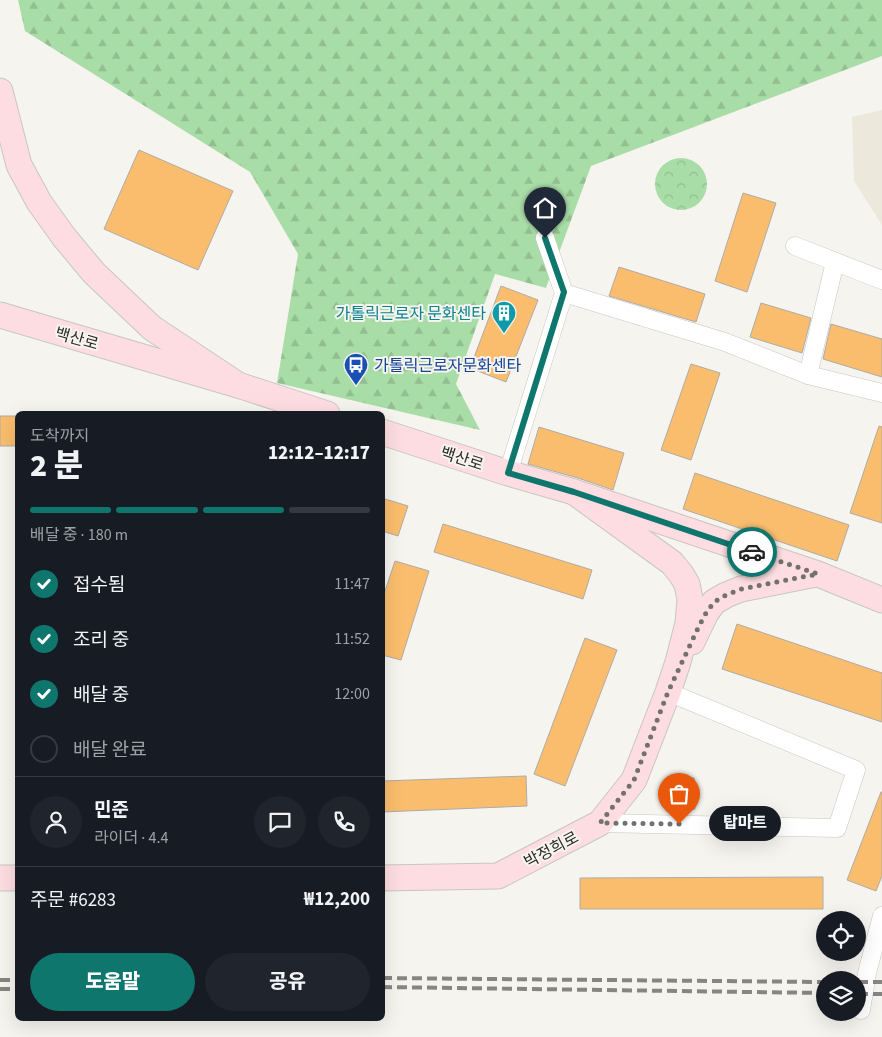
<!DOCTYPE html>
<html lang="ko">
<head>
<meta charset="utf-8">
<style>
  body { margin:0; font-family:"Source Sans 3","Noto Sans KR",sans-serif; background:#20242c; color:#f1f3f6; height:100vh; display:flex; flex-direction:column; font-size:19px; white-space:nowrap }
  * { box-sizing:border-box; margin:0 }
  p { font-size:16px; color:#9ea1a6 }
  .icon { flex:none; width:28px; height:28px; fill:none; stroke:currentColor; stroke-width:2; stroke-linecap:round; stroke-linejoin:round }
  .map { position:relative; flex:1; overflow:hidden }
  .panel { position:absolute; left:15px; top:411px; width:370px; height:610px; display:flex; flex-direction:column; background:#171b24; border-radius:8px; box-shadow:0 5px 20px #0002 }
  .panel>* { flex:none }
  .tools { position:absolute; left:816px; top:911px; display:grid; gap:10px }
  .tools a { display:grid; place-items:center; width:50px; height:50px; border-radius:50%; background:#171b24; box-shadow:0 5px 20px #0002; font-size:25px }
  .pin { position:absolute; display:grid; place-items:center; width:42px; height:42px; color:#fff; margin:-51px -21px; border-radius:50% 50% 50% 0; rotate:-45deg; box-shadow:0 0 5px #0007 }
  .pin .icon { rotate:45deg }
  .courier { position:absolute; display:grid; place-items:center; width:50px; height:50px; margin:-25px; border:4px solid #0f766e; border-radius:50%; background:#fff; color:#222; box-shadow:0 1px 6px #0007 }
  .bubble { position:absolute; height:35px; border-radius:18px; background:#171b24; box-shadow:0 5px 20px #0002; font-size:16px; font-weight:800; line-height:35px; text-align:center }
  .overview em { font-style:normal; font-weight:800 }
  .overview div { display:flex; flex-direction:column-reverse }
  .overview { display:flex; align-items:center; justify-content:space-between; height:85px; padding:0 15px }
  h1 { font-size:32px; font-weight:800; line-height:38px }
  .bar { display:grid; grid-template-columns:repeat(4,1fr); gap:8px 5px; align-content:center; height:60px; padding:0 15px }
  .bar i { height:6px; border-radius:4px; background:#363941 }
  .bar .current { background:#0f766e }
  .bar p { grid-column:span 4 }
  .line { display:flex; align-items:center; gap:12px; padding:0 15px; border-top:1px solid #363941 }
  .line div { flex:1 }
  .round { display:grid; place-items:center; flex:none; width:52px; height:52px; border-radius:26px; background:#20242c }
  ol { padding:0 15px; list-style:none }
  li { display:flex; align-items:center; gap:15px; height:55px }
  li p { margin-inline-start:auto }
  li .icon { padding:5px; border-radius:50%; background:#0f766e; color:#fff; stroke-width:4 }
  li:last-child { color:#9ea1a6 }
  li i { width:28px; height:28px; border:2px solid #363941; border-radius:50% }
  .cta { display:flex; gap:10px; margin-top:auto; padding:10px 15px }
  .cta a { flex:1; height:58px; border-radius:30px; background:#0f766e; color:#fff; font-size:20px; font-weight:800; line-height:58px; text-align:center }
  .cta a+a { background:#20242c; color:#f1f3f6 }
  .map>svg:first-child { display:block }
</style>
</head>
<body>
<div class="map">
<svg width="882" height="1037" viewBox="0 0 882 1037">
  <defs>
    <pattern id="forest-firs" width="22" height="20" patternUnits="userSpaceOnUse" patternTransform="scale(1.25)"><rect width="22" height="20" fill="#a9dda7"/><path d="M5 1l3.5 6h-7zM16 11l3.5 6h-7z" fill="#92be90"/></pattern>
    <pattern id="park-crowns" width="20" height="18" patternUnits="userSpaceOnUse" patternTransform="scale(1.25)"><rect width="20" height="18" fill="#a9dda7"/><path d="M2 6a3 3 0 1 1 6 0M12 15a3 3 0 1 1 6 0" fill="none" stroke="#92be90"/></pattern>
  </defs>
  <rect width="100%" height="100%" fill="#f6f4ef"/>
  <!-- built -->
  <polygon fill="#ece8dc" points="882,110 882,225 854,181 852,117"/>
  <!-- forest -->
  <polygon fill="url(#forest-firs)" points="18,0 882,0 882,56 591,166 546,288 495,274 456,384 480,430 277,383 298,254 250,172 25,31"/>
  <!-- park -->
  <circle fill="url(#park-crowns)" cx="681" cy="184" r="26"/>
  <!-- building -->
  <g fill="#fabd6d" stroke="#aeaba7">
    <polygon points="139,150 233,191 198,270 104,229"/>
    <polygon points="743,193 776,203 747,292 715,281"/>
    <polygon points="619,267 705,294 696,322 609,296"/>
    <polygon points="501,286 538,300 506,382 470,368"/>
    <polygon points="761,303 811,318 802,353 750,337"/>
    <polygon points="831,324 882,339 882,377 823,359"/>
    <polygon points="691,364 720,373 691,460 661,450"/>
    <rect x="0" y="416" width="18" height="30"/>
    <polygon points="879,426 882,427 882,523 850,513"/>
    <polygon points="539,427 624,453 613,490 578,478 528,464"/>
    <polygon points="695,473 849,525 837,561 683,509"/>
    <polygon points="382,498 408,506 398,536 382,531"/>
    <polygon points="443,524 592,570 583,599 434,552"/>
    <polygon points="395,561 429,571 401,660 382,655 382,600"/>
    <polygon points="737,624 882,673 882,722 722,669"/>
    <polygon points="585,638 617,650 565,786 534,774"/>
    <polygon points="526,776 527,806 382,812 382,781"/>
    <polygon points="694,778 695,809 666,811 665,779"/>
    <polygon points="881,792 882,792 882,876 876,891 847,880"/>
    <polygon points="823,877 823,909 580,909 580,878"/>
  </g>
  <g fill="none" stroke-linecap="round" stroke-linejoin="round">
    <defs>
      <g id="street">
        <polyline points="795,246 882,280"/>
        <polyline points="564,293 725,342 808,375 882,393"/>
        <polyline points="808,375 835,262"/>
        <polyline points="508,473 564,293 545,238"/>
        <polyline points="600,823 837,828 856,770 668,692"/>
        <polyline points="861,1010 867,973 882,916"/>
      </g>
      <g id="secondary">
        <polyline points="0,91 19,165 39,202 64,237 94,273 152,328 238,385"/>
        <polyline points="0,315 238,385 327,414"/>
        <polyline points="382,432 508,473 574,492 818,574 882,600"/>
        <polyline points="692,642 706,613 714,602 726,595 741,589 816,574"/>
        <polyline points="0,878 18,878"/>
        <polyline points="382,878 498,876 600,823 634,780 668,692 678,662 688,623 690,599 687,584 681,574 672,563 574,492"/>
      </g>
    </defs>
    <!-- street casing -->
    <use href="#street" stroke="#c8c6c1" stroke-width="19"/>
    <!-- secondary casing -->
    <use href="#secondary" stroke="#c8c6c1" stroke-width="27"/>
    <!-- street -->
    <use href="#street" stroke="#fff" stroke-width="18"/>
    <!-- secondary -->
    <use href="#secondary" stroke="#fddde1" stroke-width="25"/>
    <!-- rail -->
    <g stroke="#868582" stroke-width="4" stroke-dasharray="10 5" stroke-linecap="butt">
      <polyline points="382,978 825,982"/>
      <polyline points="0,980 18,980"/>
      <polyline points="858,982 882,982"/>
      <polyline points="382,987 825,993"/>
      <polyline points="0,989 18,989"/>
      <polyline points="858,994 882,994"/>
    </g>
  </g>
  <g fill="none" stroke-linecap="round" stroke-linejoin="round">
    <!-- done -->
    <polyline stroke="#72716e" stroke-width="5" stroke-dasharray="0 9" points="679,824 600,823 634,780 668,692 699,626 706,613 714,602 726,595 741,589 818,574 752,552"/>
    <!-- route -->
    <polyline stroke="#0f766e" stroke-width="6" points="545,238 564,292 508,473 574,492 752,552"/>
  </g>
  <!-- icons -->
  <defs>
    <symbol id="building-pin" viewBox="-11 -11 22 30"><path d="M0 17L-7.5 6A9.5 9.5 0 1 1 7.5 6Z" fill="#0f9aa8" stroke="#f6f4ef"/><path d="M-4-6H4V6H1V3H-1V6H-4ZM-2.5-4.3h1.7v1.8h-1.7ZM.8-4.3h1.7v1.8H.8ZM-2.5-1h1.7V.8h-1.7ZM.8-1h1.7V.8H.8Z" fill="#fff"/></symbol>
    <symbol id="bus-pin" viewBox="-11 -11 22 30"><path d="M0 17L-7.5 6A9.5 9.5 0 1 1 7.5 6Z" fill="#1a4fb4" stroke="#f6f4ef"/><path d="M-5-6H5V4H4V6H2V4H-2V6H-4V4H-5ZM-3.5-4V0h7V-4ZM-3.5 1.2v1.5H-2V1.2ZM2 1.2v1.5H3.5V1.2Z" fill="#fff"/></symbol>
  </defs>
  <g fill-rule="evenodd">
    <use href="#building-pin" x="490" y="299" width="28" height="38"/>
    <use href="#bus-pin" x="342" y="351" width="28" height="38"/>
  </g>
  <g text-anchor="middle" stroke-width="4" stroke-linejoin="round" paint-order="stroke">
    <!-- culture labels -->
    <g font-size="16" fill="#0d838f" stroke="#f6f4ef" text-anchor="end">
      <text x="486" y="319">가톨릭근로자 문화센타</text>
    </g>
    <!-- street labels -->
    <g font-size="16" fill="#2b2a29" stroke="#f6f4ef">
      <text transform="translate(77 338) rotate(16)" y="6">백산로</text>
      <text transform="translate(462 458) rotate(18)" y="6">백산로</text>
      <text transform="translate(551 849) rotate(-28)" y="6">박정희로</text>
    </g>
    <!-- transit labels -->
    <g font-size="16" fill="#164399" stroke="#f6f4ef" text-anchor="start">
      <text x="374" y="371">가톨릭근로자문화센타</text>
    </g>
  </g>
</svg>
<div class="tools">
<a><svg class="icon" aria-label="locate" viewBox="0 0 24 24"><circle cx="12" cy="12" r="6"/><path d="M12 2v4M12 18v4M2 12h4M18 12h4"/></svg></a>
<a><svg class="icon" aria-label="layers" viewBox="0 0 24 24"><path d="M12 4l9 5-9 5-9-5zM3 14l9 5 9-5"/></svg></a>
</div>
<div class="pin" style="left:679px;top:824px;background:#ea580c"><svg class="icon" aria-label="bag" viewBox="0 0 24 24"><path d="M5 8h14l-1 12H6zM9 8a3 3 0 0 1 6 0"/></svg></div>
<div class="pin" style="left:545px;top:238px;background:#1f2937"><svg class="icon" aria-label="home" viewBox="0 0 24 24"><path d="M3 11l9-7 9 7M6 9v11h12V9"/></svg></div>
<div class="courier" style="left:752px;top:552px"><svg class="icon" aria-label="car" viewBox="0 0 24 24"><path d="M5 17H2v-5l4-1 3-4h7l3 4 3 1v5h-3M9 17h6M6 11h13"/><circle cx="7" cy="17" r="2"/><circle cx="17" cy="17" r="2"/></svg></div>
<div class="bubble" style="left:709px;top:806px;width:72px">탑마트</div>
<section class="panel">
<div class="overview"><div><h1>2 분</h1><p>도착까지</p></div><em>12:12–12:17</em></div>
<div class="bar"><i class="current"></i><i class="current"></i><i class="current"></i><i></i><p>배달 중 · 180 m</p></div>
<ol>
<li><svg class="icon" aria-label="check" viewBox="0 0 24 24"><path d="M5 12l5 5 9-10"/></svg>접수됨<p>11:47</p></li>
<li><svg class="icon" aria-label="check" viewBox="0 0 24 24"><path d="M5 12l5 5 9-10"/></svg>조리 중<p>11:52</p></li>
<li><svg class="icon" aria-label="check" viewBox="0 0 24 24"><path d="M5 12l5 5 9-10"/></svg>배달 중<p>12:00</p></li>
<li><i></i>배달 완료</li>
</ol>
<div class="line" style="height:90px"><a class="round"><svg class="icon" aria-label="person" viewBox="0 0 24 24"><circle cx="12" cy="8" r="4"/><path d="M4 21q1-7 8-7t8 7"/></svg></a><div><b>민준</b><p>라이더 · 4.4</p></div><a class="round"><svg class="icon" aria-label="chat" viewBox="0 0 24 24"><path d="M4 5h16v11H9l-5 4z"/></svg></a><a class="round"><svg class="icon" aria-label="phone" viewBox="0 0 24 24"><path d="M5 4h4l2 5-3 2q2 4 5 5l2-3 5 2v4C11 20 4 13 5 4z"/></svg></a></div>
<div class="line" style="height:65px"><div>주문 #6283</div><b>₩12,200</b></div>
<div class="cta"><a>도움말</a><a>공유</a></div>
</section>
</div>
</body>
</html>
